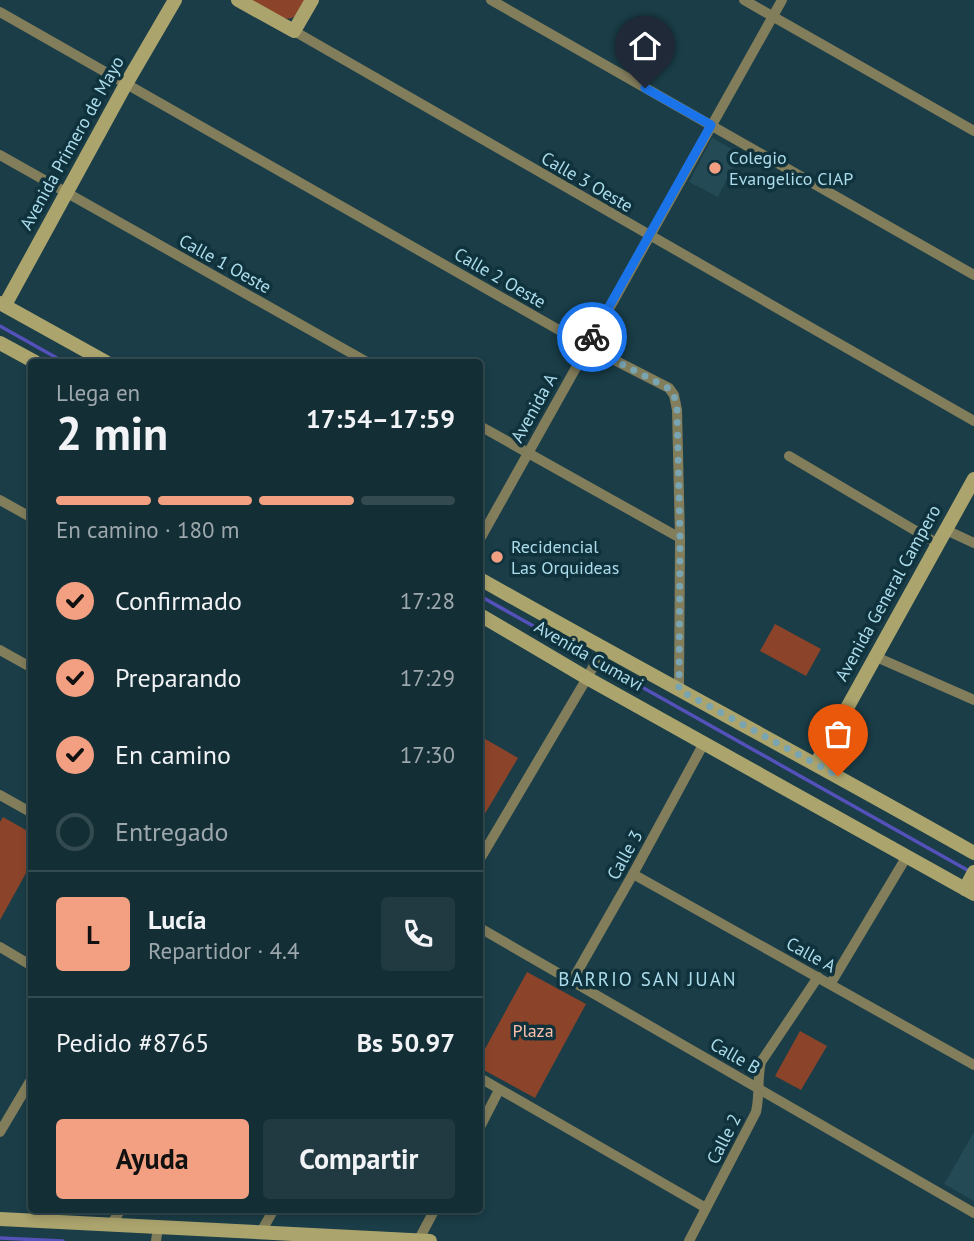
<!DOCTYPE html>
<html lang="es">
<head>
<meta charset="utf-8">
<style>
  body { margin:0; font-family:"PT Sans",sans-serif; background:#213a41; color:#f1f3f6; height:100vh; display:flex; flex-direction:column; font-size:26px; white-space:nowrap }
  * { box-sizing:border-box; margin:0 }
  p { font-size:23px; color:#9da8ad }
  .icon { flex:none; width:38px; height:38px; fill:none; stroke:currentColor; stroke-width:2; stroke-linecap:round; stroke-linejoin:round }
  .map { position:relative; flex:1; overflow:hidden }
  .sheet { position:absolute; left:28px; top:359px; width:455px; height:854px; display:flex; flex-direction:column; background:#142e35; border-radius:7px; box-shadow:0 4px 10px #0003,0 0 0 2px #334a50 }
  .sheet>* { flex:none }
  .pin { position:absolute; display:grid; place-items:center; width:60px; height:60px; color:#fff; margin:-72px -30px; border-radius:50% 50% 50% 0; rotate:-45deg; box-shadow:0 0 7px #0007 }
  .pin .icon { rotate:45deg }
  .courier { position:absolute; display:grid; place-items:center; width:70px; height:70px; margin:-35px; border:5px solid #1a73e8; border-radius:50%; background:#fff; color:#222; box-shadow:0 2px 9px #0007 }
  .head em { font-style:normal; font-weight:600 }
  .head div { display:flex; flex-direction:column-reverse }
  .head { display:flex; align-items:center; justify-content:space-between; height:119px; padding:0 28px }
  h1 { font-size:46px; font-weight:600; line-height:52px }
  .bar { display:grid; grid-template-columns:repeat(4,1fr); gap:10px 7px; align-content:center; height:84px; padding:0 28px }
  .bar i { height:9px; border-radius:5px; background:#334a50 }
  .bar .on { background:#f3a082 }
  .bar p { grid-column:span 4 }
  .line { display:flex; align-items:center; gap:18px; padding:0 28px; border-top:2px solid #334a50 }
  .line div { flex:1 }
  .round { display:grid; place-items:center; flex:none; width:74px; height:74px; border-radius:7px; background:#213a41 }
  ol { padding:0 28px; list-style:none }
  li { display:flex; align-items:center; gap:21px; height:77px }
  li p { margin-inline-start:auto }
  li .icon { padding:7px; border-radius:50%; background:#f3a082; color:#111; stroke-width:4 }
  li:last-child { color:#9da8ad }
  li i { width:38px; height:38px; border:4px solid #334a50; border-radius:50% }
  .primary-button { display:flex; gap:14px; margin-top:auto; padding:14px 28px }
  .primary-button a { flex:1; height:80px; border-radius:7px; background:#f3a082; color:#111; font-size:28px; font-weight:600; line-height:80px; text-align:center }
  .primary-button a+a { background:#213a41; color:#f1f3f6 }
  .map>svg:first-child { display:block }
</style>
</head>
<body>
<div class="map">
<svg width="974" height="1241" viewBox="0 0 974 1241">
  <rect width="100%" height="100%" fill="#1a3d47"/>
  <!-- built -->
  <g fill="#244a55">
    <polygon points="712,138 740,153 718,197 689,182"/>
    <polygon points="974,1132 974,1201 944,1184"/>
  </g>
  <!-- green -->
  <g fill="#8b4429">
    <path d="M249,0H306C303,5 300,11 296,15C286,27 260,6 249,0Z"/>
    <polygon points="775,624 821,649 806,676 760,651"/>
    <polygon points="480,736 518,758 480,822"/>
    <polygon points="3,817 31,833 31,864 0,920 0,822"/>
    <polygon points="527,972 586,1004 535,1098 480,1068 480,1058"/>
    <polygon points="800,1031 827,1046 801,1090 775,1076"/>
  </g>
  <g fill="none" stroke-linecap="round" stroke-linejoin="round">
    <!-- stream -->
    <g stroke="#5551ba" stroke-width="3.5">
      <polyline points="0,326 64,362"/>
      <polyline points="480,596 969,871"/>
      <polyline points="0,1238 63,1241"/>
    </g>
    <!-- street -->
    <g stroke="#827d5b" stroke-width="10">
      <polyline points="491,0 974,275"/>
      <polyline points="744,0 974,131"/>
      <polyline points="0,12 587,346 669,388 674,395 677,410 680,538 679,690"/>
      <polyline points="294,31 974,421"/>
      <polyline points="0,155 367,362"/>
      <polyline points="480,426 680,538"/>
      <polyline points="789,456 938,544"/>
      <polyline points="0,500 32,518"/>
      <polyline points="946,530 974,543"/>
      <polyline points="480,539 782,0"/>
      <polyline points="0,650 32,668"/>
      <polyline points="874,656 974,700"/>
      <polyline points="0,795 32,813"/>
      <polyline points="480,859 587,678 603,649"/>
      <polyline points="633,874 974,1065"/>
      <polyline points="480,928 974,1213"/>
      <polyline points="0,947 32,966"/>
      <polyline points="572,981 633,874 704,743"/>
      <polyline points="831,983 907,856"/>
      <polyline points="480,1078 706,1208"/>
      <polyline points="480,1127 499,1090"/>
      <polyline points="0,1132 32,1078"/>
      <polyline points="111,1225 121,1209"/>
      <polyline points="261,1232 274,1209"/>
      <polyline points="156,1241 158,1227"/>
      <polyline points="418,1241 435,1209"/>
      <path d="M689,1241L756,1112C760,1095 757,1078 761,1062L818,977"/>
    </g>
    <!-- secondary -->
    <g stroke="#aca46d" stroke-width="14">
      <polyline points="238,0 294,31 312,0"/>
      <polyline points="0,303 106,362"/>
      <polyline points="5,305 126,84 175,0"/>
      <polyline points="0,343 35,362"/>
      <path d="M480,579C644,672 810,760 974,853"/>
      <polyline points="480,615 587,678 974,894"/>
      <polyline points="816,764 974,479"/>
      <polyline points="965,889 974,872"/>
      <polyline points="0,1219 430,1241"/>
    </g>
  </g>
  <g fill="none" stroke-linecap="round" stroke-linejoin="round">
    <!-- done -->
    <polyline stroke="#79a4b2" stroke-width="7" stroke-dasharray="0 12.6" points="592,337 587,346 668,388 674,395 677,410 680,538 679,690 838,776"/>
    <!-- route -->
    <polyline stroke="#1a73e8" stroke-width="9" points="592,337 711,125 645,88"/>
  </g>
  <!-- markers -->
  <g fill="#f3a082" stroke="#0f323c" stroke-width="2.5">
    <circle cx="715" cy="168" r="7"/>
    <circle cx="497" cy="557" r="7"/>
  </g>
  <g text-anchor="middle" stroke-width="7" stroke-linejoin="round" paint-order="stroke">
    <!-- street labels -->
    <g font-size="18" fill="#acdcec" stroke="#0f323c">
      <text transform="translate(72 143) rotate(-61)" y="6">Avenida Primero de Mayo</text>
      <text transform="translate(587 182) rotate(30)" y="6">Calle 3 Oeste</text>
      <text transform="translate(225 264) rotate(29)" y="6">Calle 1 Oeste</text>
      <text transform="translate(500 278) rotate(30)" y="6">Calle 2 Oeste</text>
      <text transform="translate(534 408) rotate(-61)" y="6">Avenida A</text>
      <text transform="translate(888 593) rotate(-61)" y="6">Avenida General Campero</text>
      <text transform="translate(589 656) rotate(30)" y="6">Avenida Cumavi</text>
      <text transform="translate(625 855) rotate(-61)" y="6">Calle 3</text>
      <text transform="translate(811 955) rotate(29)" y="6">Calle A</text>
      <text transform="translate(735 1056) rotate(30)" y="6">Calle B</text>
      <text transform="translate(724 1139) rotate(-63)" y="6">Calle 2</text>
    </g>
    <!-- poi labels -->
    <g font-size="18" fill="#acdcec" stroke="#0f323c" text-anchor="start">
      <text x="729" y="164">Colegio<tspan x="729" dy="21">Evangelico CIAP</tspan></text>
      <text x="511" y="553">Recidencial<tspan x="511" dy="21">Las Orquideas</tspan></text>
    </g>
    <!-- park labels -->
    <g font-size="18" fill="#fcbfa9" stroke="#0f323c">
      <text x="533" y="1037">Plaza</text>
    </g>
    <!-- neighbourhood labels -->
    <g font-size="19" letter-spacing="2" fill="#acdcec" stroke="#0f323c">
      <text x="648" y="986">BARRIO SAN JUAN</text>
    </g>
  </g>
</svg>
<div class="pin" style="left:838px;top:776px;background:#ea580c"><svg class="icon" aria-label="bag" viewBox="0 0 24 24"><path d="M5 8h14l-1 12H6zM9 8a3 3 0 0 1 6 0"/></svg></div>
<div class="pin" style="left:645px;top:88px;background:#1f2937"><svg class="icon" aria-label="home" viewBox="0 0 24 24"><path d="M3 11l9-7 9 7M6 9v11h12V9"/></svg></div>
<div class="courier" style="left:592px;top:337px"><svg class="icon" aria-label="bike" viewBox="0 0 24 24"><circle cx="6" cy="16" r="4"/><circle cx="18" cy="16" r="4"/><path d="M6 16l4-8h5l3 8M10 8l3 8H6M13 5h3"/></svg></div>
<section class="sheet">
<div class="head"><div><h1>2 min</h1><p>Llega en</p></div><em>17:54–17:59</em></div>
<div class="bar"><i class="on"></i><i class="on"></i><i class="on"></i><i></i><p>En camino · 180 m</p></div>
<ol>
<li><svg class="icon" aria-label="check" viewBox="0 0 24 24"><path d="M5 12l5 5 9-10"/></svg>Confirmado<p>17:28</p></li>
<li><svg class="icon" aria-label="check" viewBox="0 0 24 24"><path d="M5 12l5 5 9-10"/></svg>Preparando<p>17:29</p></li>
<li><svg class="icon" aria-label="check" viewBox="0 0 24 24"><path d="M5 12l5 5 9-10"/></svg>En camino<p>17:30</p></li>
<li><i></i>Entregado</li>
</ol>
<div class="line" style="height:126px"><b class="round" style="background:#f3a082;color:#111">L</b><div><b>Lucía</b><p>Repartidor · 4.4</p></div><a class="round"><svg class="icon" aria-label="phone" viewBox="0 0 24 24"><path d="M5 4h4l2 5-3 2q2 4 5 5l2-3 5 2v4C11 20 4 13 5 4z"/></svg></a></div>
<div class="line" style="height:91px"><div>Pedido #8765</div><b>Bs 50.97</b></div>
<div class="primary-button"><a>Ayuda</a><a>Compartir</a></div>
</section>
</div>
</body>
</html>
